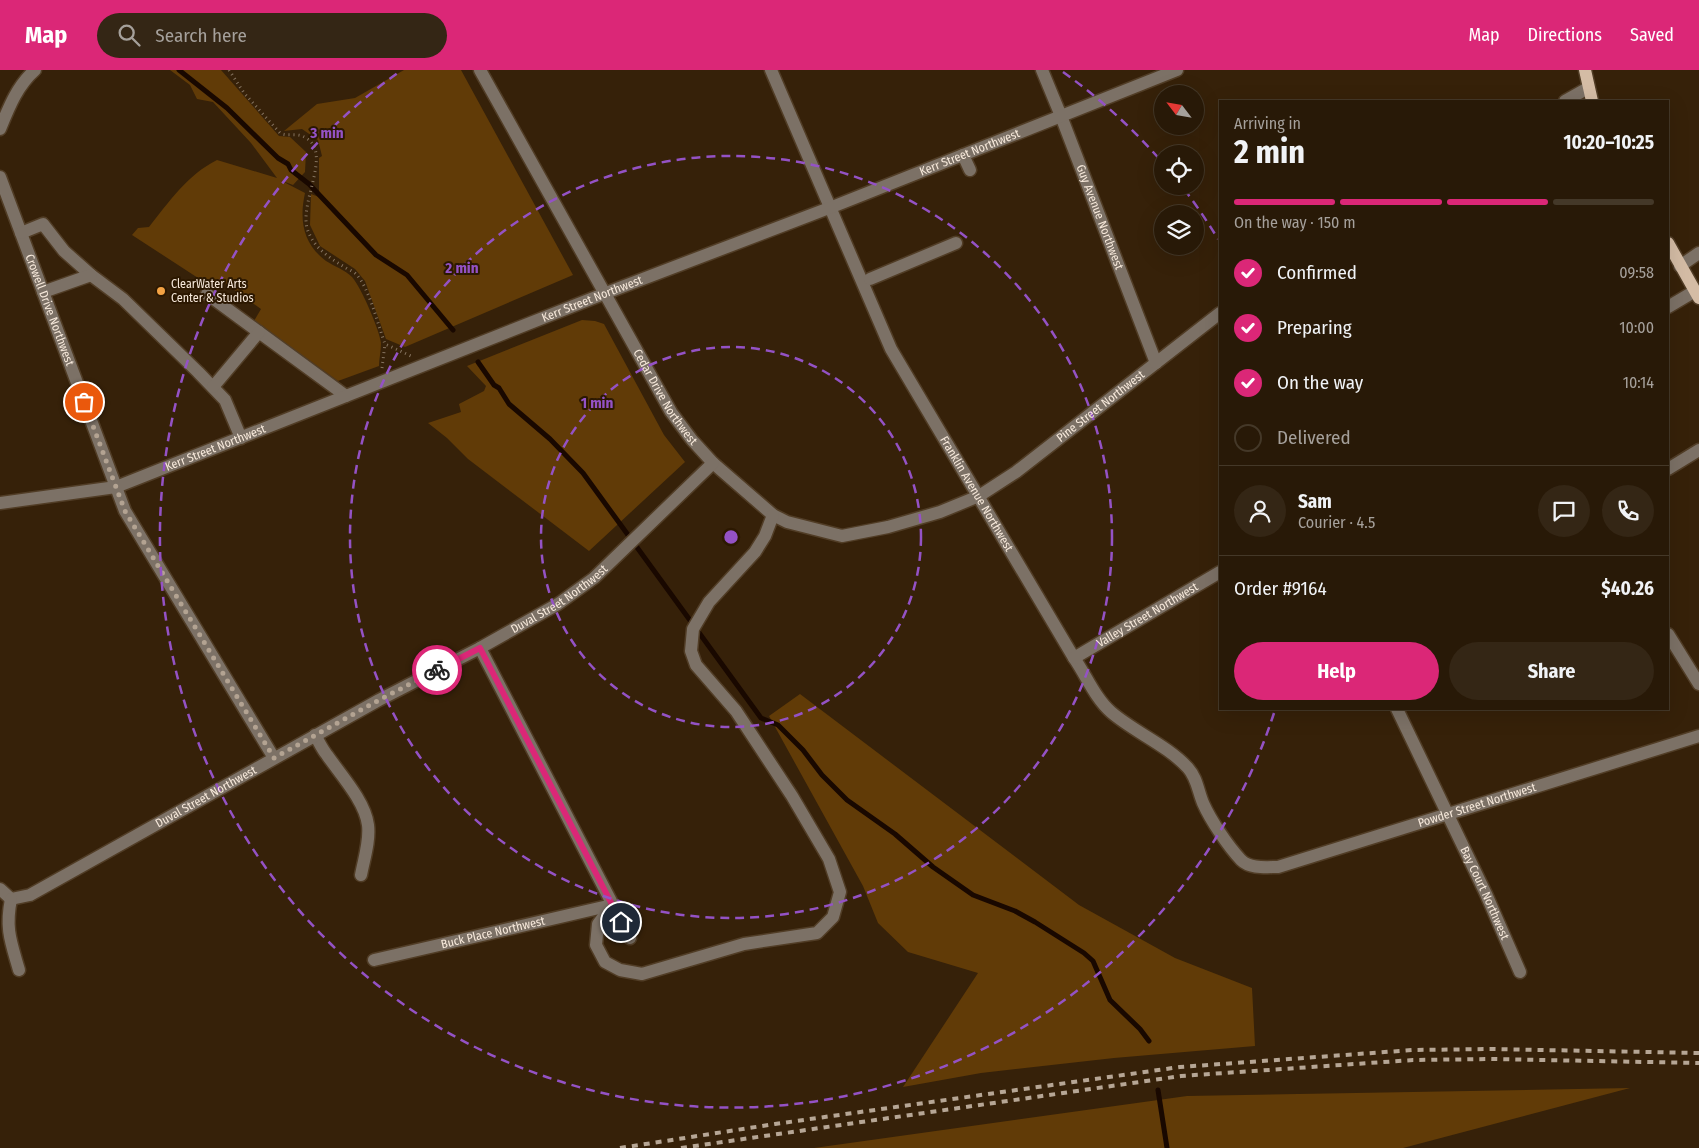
<!DOCTYPE html>
<html lang="en">
<head>
<meta charset="utf-8">
<style>
  body { margin:0; font-family:"Fira Sans Condensed",sans-serif; background:#342615; color:#f1f3f6; height:100vh; display:flex; flex-direction:column; font-size:19px; white-space:nowrap }
  * { box-sizing:border-box; margin:0 }
  p { font-size:16px; color:#a5a09b }
  .icon { flex:none; width:28px; height:28px; fill:none; stroke:currentColor; stroke-width:2; stroke-linecap:round; stroke-linejoin:round }
  .map { position:relative; flex:1; overflow:hidden }
  .panel { position:absolute; left:1219px; top:30px; width:450px; height:610px; display:flex; flex-direction:column; background:#281907; border-radius:0px; box-shadow:0 5px 20px #0002,0 0 0 1px #443828 }
  .panel>* { flex:none }
  .needle { width:32px; rotate:301deg }
  .fabs { position:absolute; left:1154px; top:15px; display:grid; gap:10px }
  .fabs a { display:grid; place-items:center; width:50px; height:50px; border-radius:50%; background:#281907; box-shadow:0 5px 20px #0002,0 0 0 1px #443828; font-size:25px }
  .pin { position:absolute; display:grid; place-items:center; width:42px; height:42px; color:#fff; margin:-21px; border:2px solid #fff; border-radius:50%; box-shadow:0 1px 5px #0007 }
  .courier { position:absolute; display:grid; place-items:center; width:50px; height:50px; margin:-25px; border:4px solid #db2777; border-radius:50%; background:#fff; color:#222; box-shadow:0 1px 6px #0007 }
  .head em { font-style:normal; font-weight:700 }
  .head div { display:flex; flex-direction:column-reverse }
  .head { display:flex; align-items:center; justify-content:space-between; height:85px; padding:0 15px }
  h1 { font-size:32px; font-weight:700; line-height:38px }
  .bar { display:grid; grid-template-columns:repeat(4,1fr); gap:8px 5px; align-content:center; height:60px; padding:0 15px }
  .bar i { height:6px; border-radius:4px; background:#443828 }
  .bar .active { background:#db2777 }
  .bar p { grid-column:span 4 }
  .line { display:flex; align-items:center; gap:12px; padding:0 15px; border-top:1px solid #443828 }
  .line div { flex:1 }
  .round { display:grid; place-items:center; flex:none; width:52px; height:52px; border-radius:26px; background:#342615 }
  ol { padding:0 15px; list-style:none }
  li { display:flex; align-items:center; gap:15px; height:55px }
  li p { margin-inline-start:auto }
  li .icon { padding:5px; border-radius:50%; background:#db2777; color:#fff; stroke-width:4 }
  li:last-child { color:#a5a09b }
  li i { width:28px; height:28px; border:2px solid #443828; border-radius:50% }
  .action { display:flex; gap:10px; margin-top:auto; padding:10px 15px }
  .action a { flex:1; height:58px; border-radius:30px; background:#db2777; color:#fff; font-size:20px; font-weight:700; line-height:58px; text-align:center }
  .action a+a { background:#342615; color:#f1f3f6 }
  header { display:flex; align-items:center; gap:30px; box-sizing:border-box; height:70px; padding:0 25px; background:#db2777; color:#fff }
  header strong { font-size:24px }
  nav { display:flex; gap:28px; margin-inline-start:auto; font-size:18px }
  .search { width:350px; height:45px; background:#342615; display:flex; align-items:center; gap:12px; box-sizing:border-box; padding:0 18px; border-radius:28px; color:#a5a09b; font-size:19px }
  .map>svg:first-child { display:block }
</style>
</head>
<body>
<header>
<strong>Map</strong>
<div class="search"><svg class="icon" aria-label="search" viewBox="0 0 24 24"><circle cx="10" cy="10" r="6"/><path d="M15 15l6 6"/></svg>Search here</div>
<nav><a>Map</a><a>Directions</a><a>Saved</a></nav>
</header>
<div class="map">
<svg width="1699" height="1078" viewBox="0 0 1699 1078">
  <rect width="100%" height="100%" fill="#362109"/>
  <!-- green -->
  <g fill="#613b07">
    <path d="M170,0H221L279,66L290,67L306,82L305,102L293,115L280,110L305,123C299,150 303,174 326,191C334,196 345,200 352,207C361,217 380,261 381,273C381,281 379,289 379,296L338,311L254,251L261,239L222,211L215,219L132,165L138,158L149,157C169,132 187,105 217,90L277,108L251,73L213,32L197,29L190,15Z"/>
    <polygon points="404,0 461,0 573,205 405,277 386,269 365,211 355,199 320,176 310,155 311,124 319,127 319,88 322,86 318,70 302,59 284,61 317,34 355,28"/>
    <polygon points="582,250 595,251 604,254 664,365 685,392 589,481 468,389 447,368 428,353 461,342 459,334 484,321 486,316 467,296"/>
    <polygon points="800,624 1079,835 1175,888 1252,918 1255,976 1114,988 981,1003 903,1017 978,903 908,882 878,853 863,816 769,646"/>
    <polygon points="1630,1018 1403,1078 814,1078 1187,1026"/>
  </g>
  <g fill="none" stroke-linecap="round" stroke-linejoin="round">
    <!-- stream -->
    <g stroke="#190800" stroke-width="5">
      <polyline points="179,0 227,38 278,88 288,94 291,100 309,114 376,185 407,205 453,260"/>
      <polyline points="478,292 494,315 499,318 509,334 550,369 583,403 761,648 778,655 803,680 822,705 847,730 895,764 933,797 973,825 1015,841 1035,852 1084,883 1093,891 1110,930 1140,959 1149,971"/>
      <polyline points="1158,1020 1167,1078"/>
    </g>
    <defs>
      <g id="minor">
        <path id="s1" d="M480,0L671,342L692,370L713,393L773,445L787,452L842,466L888,457L940,442L979,426L1016,402L1220,243"/>
        <path id="s2" d="M771,0L891,279L1074,588C1086,605 1095,628 1111,642C1134,662 1167,675 1188,698C1197,708 1198,721 1203,733C1211,751 1228,776 1241,790C1250,799 1266,797 1278,797L1699,666"/>
        <path id="s3" d="M1042,0L1061,46L1156,293"/>
        <polyline points="1565,31 1588,18"/>
        <path d="M0,59C9,37 17,16 35,0"/>
        <polyline points="963,85 970,100"/>
        <path id="s4" d="M0,107L125,441L274,688"/>
        <polyline points="21,163 43,154 64,181 91,205 123,229 198,302 225,330 241,368"/>
        <polyline points="1680,196 1699,183"/>
        <polyline points="870,209 956,173"/>
        <polyline points="43,222 91,205"/>
        <polyline points="207,224 346,326"/>
        <polyline points="1668,237 1695,221"/>
        <polyline points="213,317 259,262"/>
        <polyline points="1668,399 1699,380"/>
        <path id="s5" d="M0,433L116,417L606,223L837,135L1177,0"/>
        <polyline points="1668,564 1699,614"/>
        <polyline points="480,578 630,868"/>
        <path id="s6" d="M1074,588L1220,502"/>
        <path id="s7" d="M1397,639L1486,824L1520,902"/>
        <path d="M315,665C319,672 322,679 327,685C340,704 365,731 368,755C370,771 364,789 361,805"/>
        <polyline points="0,819 11,829"/>
        <path id="s8" d="M11,829L30,825L379,630L480,578L558,534L594,508L713,393"/>
        <path d="M11,829C5,859 11,872 19,900"/>
        <polyline points="612,835 598,854 596,875 605,892 620,900 642,904 744,874 817,863 833,847 840,822 829,789 792,726 736,641 696,595 691,581 693,559 709,532 755,482 765,466 773,445"/>
        <path id="s9" d="M374,890L612,835"/>
      </g>
      <g id="major">
        <polyline points="1585,0 1592,31"/>
        <polyline points="1668,173 1699,228"/>
      </g>
    </defs>
    <!-- minor casing -->
    <use href="#minor" stroke="#513d26" stroke-width="15"/>
    <!-- major casing -->
    <use href="#major" stroke="#513d26" stroke-width="15"/>
    <!-- path -->
    <g stroke="#867460" stroke-width="3" stroke-dasharray="1 4" stroke-linecap="butt">
      <path d="M229,0L244,23L280,63C288,67 297,62 306,68C332,83 300,131 307,158C313,178 330,188 346,198C349,200 353,201 356,204C369,217 378,255 385,274L411,286"/>
      <polyline points="382,298 385,274"/>
    </g>
    <!-- minor -->
    <use href="#minor" stroke="#7c7166" stroke-width="12"/>
    <!-- major -->
    <use href="#major" stroke="#d4bca5" stroke-width="12"/>
    <!-- rail -->
    <g stroke="#b6a695" stroke-width="4" stroke-dasharray="6 6" stroke-linecap="butt">
      <polyline points="620,1078 775,1054 1180,997 1413,980 1491,979 1699,983"/>
      <polyline points="681,1078 1181,1006 1413,990 1491,989 1699,993"/>
    </g>
  </g>
  <g fill="none" stroke-linecap="round" stroke-linejoin="round">
    <!-- done -->
    <polyline stroke="#b3a392" stroke-width="5" stroke-dasharray="0 9" points="84,332 125,441 274,688 379,630 437,600"/>
    <!-- route -->
    <polyline stroke="#db2777" stroke-width="6" points="437,600 480,578 621,852"/>
  </g>
  <!-- distance rings -->
  <g fill="none" stroke="#9452c5" stroke-width="2.5" stroke-dasharray="9 6">
    <circle cx="731" cy="467" r="190"/>
    <circle cx="731" cy="467" r="381"/>
    <path d="M1274 643A571 571 0 1 1 399 2M1063 2A571 571 0 0 1 1162 92M1184 119A571 571 0 0 1 1218 169"/>
  </g>
  <!-- markers -->
  <circle fill="#f4a344" stroke="#2c1801" stroke-width="2" cx="161" cy="221" r="5"/>
  <g text-anchor="middle" stroke-width="4" stroke-linejoin="round" paint-order="stroke">
    <!-- street labels -->
    <g font-size="12" fill="#f7e9db" stroke="#2c1801">
      <text dy="4" stroke="none"><textPath href="#s5" startOffset="1034">Kerr Street Northwest</textPath></text>
      <text dy="4" stroke="none"><textPath href="#s3" startOffset="158">Guy Avenue Northwest</textPath></text>
      <text dy="4" stroke="none"><textPath href="#s5" startOffset="629">Kerr Street Northwest</textPath></text>
      <text dy="4" stroke="none"><textPath href="#s4" startOffset="142">Crowell Drive Northwest</textPath></text>
      <text dy="4" stroke="none"><textPath href="#s1" startOffset="376">Cedar Drive Northwest</textPath></text>
      <text dy="4" stroke="none"><textPath href="#s1" startOffset="904">Pine Street Northwest</textPath></text>
      <text dy="4" stroke="none"><textPath href="#s5" startOffset="224">Kerr Street Northwest</textPath></text>
      <text dy="4" stroke="none"><textPath href="#s2" startOffset="472">Franklin Avenue Northwest</textPath></text>
      <text dy="4" stroke="none"><textPath href="#s8" startOffset="626">Duval Street Northwest</textPath></text>
      <text dy="4" stroke="none"><textPath href="#s6" startOffset="85">Valley Street Northwest</textPath></text>
      <text dy="4" stroke="none"><textPath href="#s8" startOffset="221">Duval Street Northwest</textPath></text>
      <text dy="4" stroke="none"><textPath href="#s2" startOffset="1178">Powder Street Northwest</textPath></text>
      <text dy="4" stroke="none"><textPath href="#s7" startOffset="204">Bay Court Northwest</textPath></text>
      <text dy="4" stroke="none"><textPath href="#s9" startOffset="122">Buck Place Northwest</textPath></text>
    </g>
    <!-- poi labels -->
    <g font-size="12" fill="#f7e9db" stroke="#2c1801" text-anchor="start">
      <text x="171" y="218">ClearWater Arts<tspan x="171" dy="14">Center &amp; Studios</tspan></text>
    </g>
  </g>
  <circle cx="731" cy="467" r="8" fill="#9452c5" stroke="#2c1801" stroke-width="2.5"/>
  <g font-size="15" text-anchor="middle" font-weight="bold" fill="#9452c5" stroke="#2c1801" stroke-width="4" stroke-linejoin="round" paint-order="stroke">
    <text x="327" y="68">3 min</text>
    <text x="462" y="203">2 min</text>
    <text x="597" y="338">1 min</text>
  </g>
</svg>
<div class="fabs">
<a><svg class="needle" viewBox="-14 -14 28 28"><path d="M0-13l5 13h-10z" fill="#e53935"/><path d="M0 13l5-13h-10z" fill="#a5a09b"/></svg></a>
<a><svg class="icon" aria-label="locate" viewBox="0 0 24 24"><circle cx="12" cy="12" r="6"/><path d="M12 2v4M12 18v4M2 12h4M18 12h4"/></svg></a>
<a><svg class="icon" aria-label="layers" viewBox="0 0 24 24"><path d="M12 4l9 5-9 5-9-5zM3 14l9 5 9-5"/></svg></a>
</div>
<div class="pin" style="left:84px;top:332px;background:#ea580c"><svg class="icon" aria-label="bag" viewBox="0 0 24 24"><path d="M5 8h14l-1 12H6zM9 8a3 3 0 0 1 6 0"/></svg></div>
<div class="pin" style="left:621px;top:852px;background:#1f2937"><svg class="icon" aria-label="home" viewBox="0 0 24 24"><path d="M3 11l9-7 9 7M6 9v11h12V9"/></svg></div>
<div class="courier" style="left:437px;top:600px"><svg class="icon" aria-label="bike" viewBox="0 0 24 24"><circle cx="6" cy="16" r="4"/><circle cx="18" cy="16" r="4"/><path d="M6 16l4-8h5l3 8M10 8l3 8H6M13 5h3"/></svg></div>
<section class="panel">
<div class="head"><div><h1>2 min</h1><p>Arriving in</p></div><em>10:20–10:25</em></div>
<div class="bar"><i class="active"></i><i class="active"></i><i class="active"></i><i></i><p>On the way · 150 m</p></div>
<ol>
<li><svg class="icon" aria-label="check" viewBox="0 0 24 24"><path d="M5 12l5 5 9-10"/></svg>Confirmed<p>09:58</p></li>
<li><svg class="icon" aria-label="check" viewBox="0 0 24 24"><path d="M5 12l5 5 9-10"/></svg>Preparing<p>10:00</p></li>
<li><svg class="icon" aria-label="check" viewBox="0 0 24 24"><path d="M5 12l5 5 9-10"/></svg>On the way<p>10:14</p></li>
<li><i></i>Delivered</li>
</ol>
<div class="line" style="height:90px"><a class="round"><svg class="icon" aria-label="person" viewBox="0 0 24 24"><circle cx="12" cy="8" r="4"/><path d="M4 21q1-7 8-7t8 7"/></svg></a><div><b>Sam</b><p>Courier · 4.5</p></div><a class="round"><svg class="icon" aria-label="chat" viewBox="0 0 24 24"><path d="M4 5h16v11H9l-5 4z"/></svg></a><a class="round"><svg class="icon" aria-label="phone" viewBox="0 0 24 24"><path d="M5 4h4l2 5-3 2q2 4 5 5l2-3 5 2v4C11 20 4 13 5 4z"/></svg></a></div>
<div class="line" style="height:65px"><div>Order #9164</div><b>$40.26</b></div>
<div class="action"><a>Help</a><a>Share</a></div>
</section>
</div>
</body>
</html>
